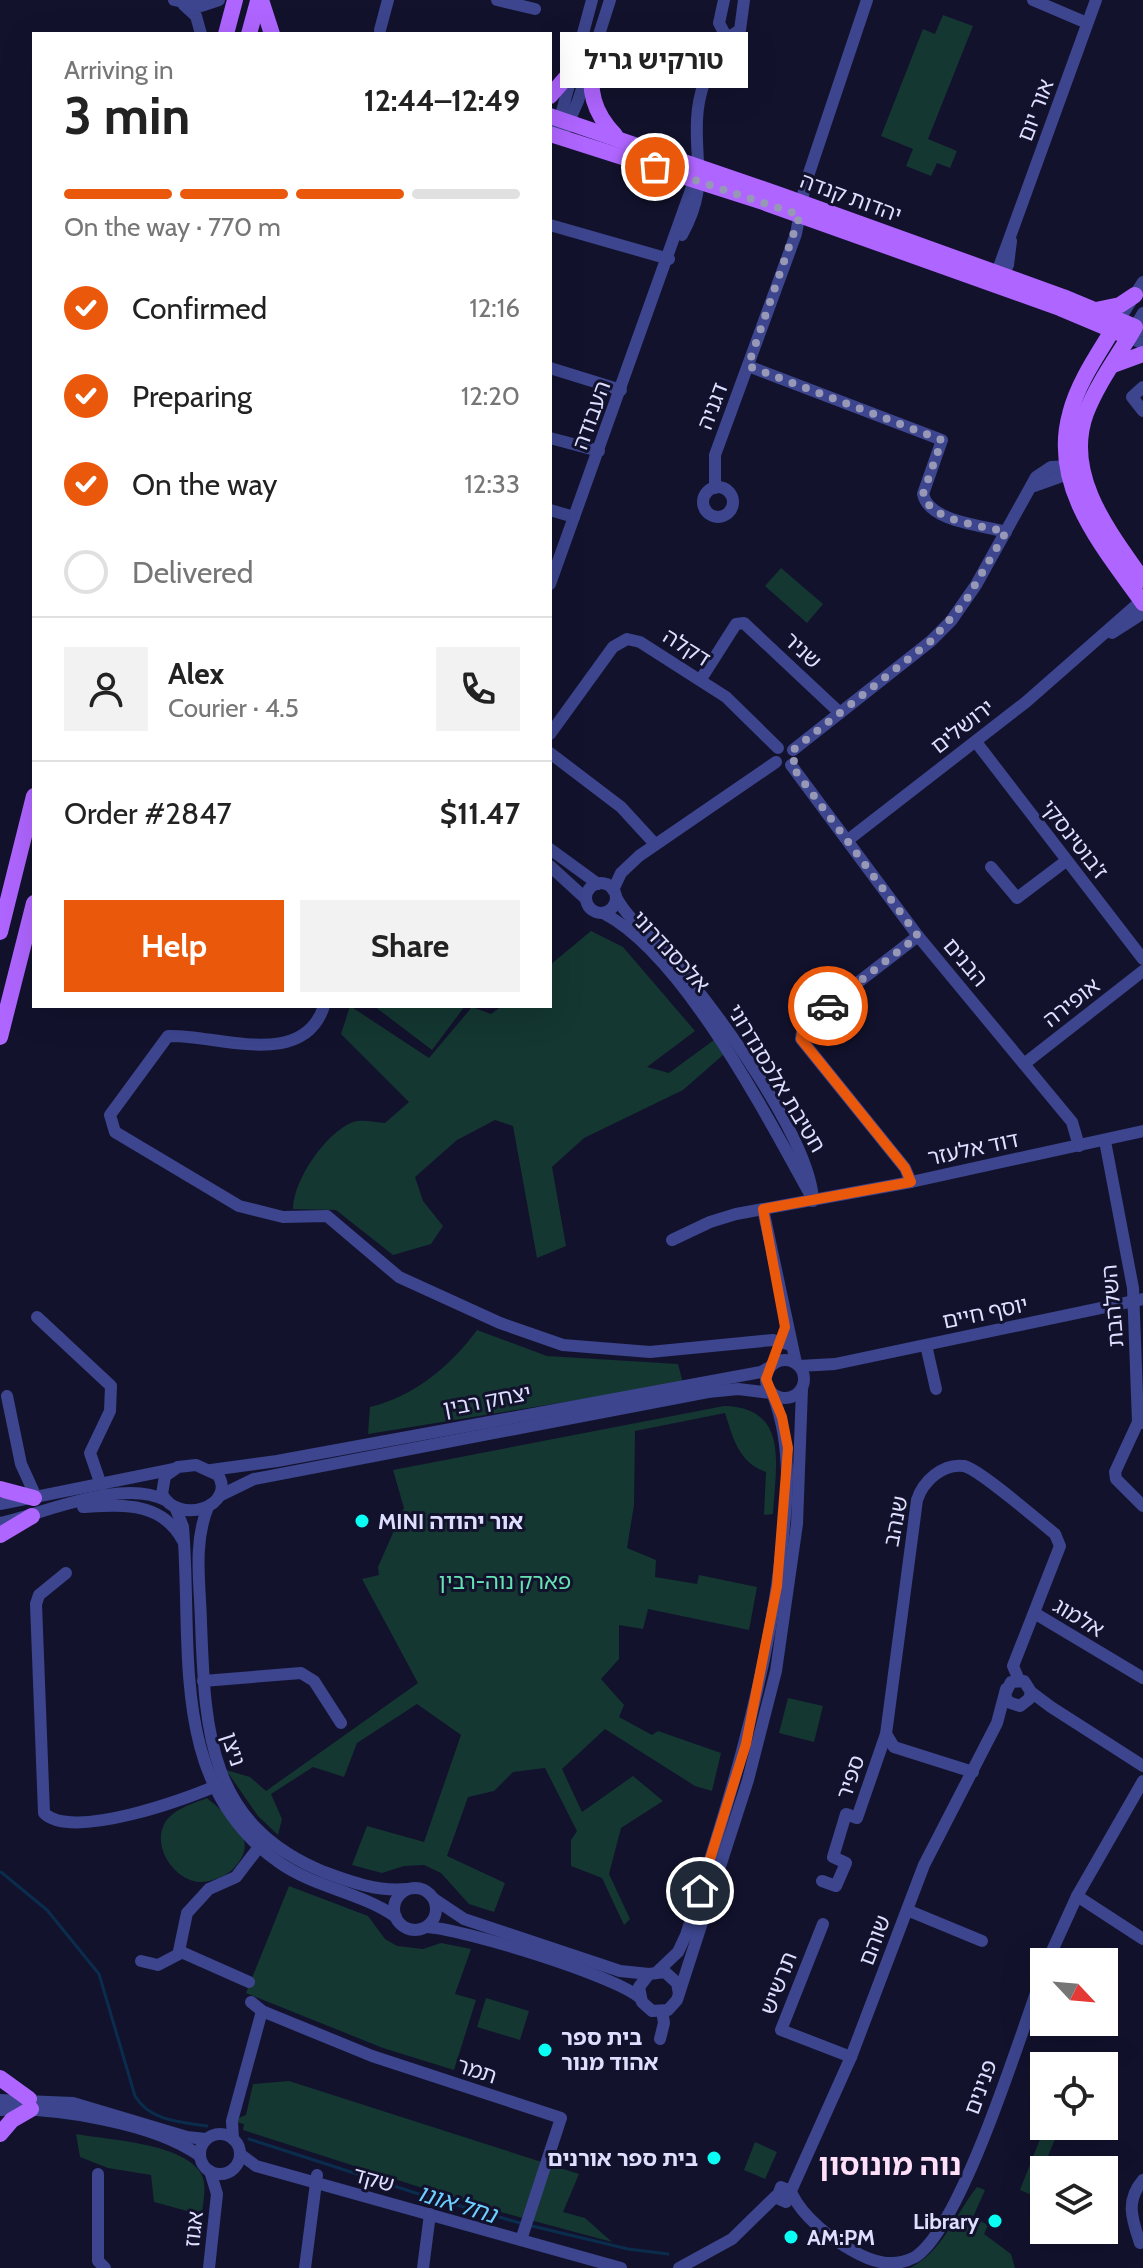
<!DOCTYPE html>
<html lang="en">
<head>
<meta charset="utf-8">
<style>
  body { margin:0; font-family:Cabin,"Noto Sans Hebrew",sans-serif; background:#f2f2f2; color:#222; height:100vh; display:flex; flex-direction:column; font-size:30px; white-space:nowrap }
  * { box-sizing:border-box; margin:0 }
  p { font-size:26px; color:#767676 }
  .icon { flex:none; width:44px; height:44px; fill:none; stroke:currentColor; stroke-width:2; stroke-linecap:round; stroke-linejoin:round }
  .map { position:relative; flex:1; overflow:hidden }
  .panel { position:absolute; left:32px; top:32px; width:520px; height:976px; display:flex; flex-direction:column; background:#fff; border-radius:0px; box-shadow:0 8px 32px #0002 }
  .panel>* { flex:none }
  .needle { width:52px; rotate:116deg }
  .buttons { position:absolute; left:1030px; top:1948px; display:grid; gap:16px }
  .buttons a { display:grid; place-items:center; width:88px; height:88px; border-radius:0px; background:#fff; box-shadow:0 8px 32px #0002; font-size:40px }
  .pin { position:absolute; display:grid; place-items:center; width:68px; height:68px; color:#fff; margin:-34px; border:4px solid #fff; border-radius:50%; box-shadow:0 2px 8px #0007 }
  .courier { position:absolute; display:grid; place-items:center; width:80px; height:80px; margin:-40px; border:6px solid #ea580c; border-radius:50%; background:#fff; color:#222; box-shadow:0 2px 10px #0007 }
  .bubble { position:absolute; height:56px; border-radius:0px; background:#fff; box-shadow:0 8px 32px #0002; font-size:26px; font-weight:700; line-height:56px; text-align:center }
  .overview em { font-style:normal; font-weight:700 }
  .overview div { display:flex; flex-direction:column-reverse }
  .overview { display:flex; align-items:center; justify-content:space-between; height:136px; padding:0 32px }
  h1 { font-size:52px; font-weight:700; line-height:60px }
  .bar { display:grid; grid-template-columns:repeat(4,1fr); gap:12px 8px; align-content:center; height:96px; padding:0 32px }
  .bar i { height:10px; border-radius:6px; background:#e0e0e0 }
  .bar .active { background:#ea580c }
  .bar p { grid-column:span 4 }
  .line { display:flex; align-items:center; gap:20px; padding:0 32px; border-top:2px solid #e0e0e0 }
  .line div { flex:1 }
  .round { display:grid; place-items:center; flex:none; width:84px; height:84px; border-radius:0px; background:#f2f2f2 }
  ol { padding:0 32px; list-style:none }
  li { display:flex; align-items:center; gap:24px; height:88px }
  li p { margin-inline-start:auto }
  li .icon { padding:8px; border-radius:50%; background:#ea580c; color:#fff; stroke-width:4 }
  li:last-child { color:#767676 }
  li i { width:44px; height:44px; border:4px solid #e0e0e0; border-radius:50% }
  .button { display:flex; gap:16px; margin-top:auto; padding:16px 32px }
  .button a { flex:1; height:92px; border-radius:0px; background:#ea580c; color:#fff; font-size:32px; font-weight:700; line-height:92px; text-align:center }
  .button a+a { background:#f2f2f2; color:#222 }
  .map>svg:first-child { display:block }
</style>
</head>
<body>
<div class="map">
<svg width="1143" height="2268" viewBox="0 0 1143 2268">
  <rect width="100%" height="100%" fill="#12122d"/>
  <!-- green -->
  <g fill="#143731">
    <polygon points="943,15 973,26 928,139 957,151 950,168 937,163 931,176 906,166 913,149 881,136 923,29 935,34"/>
    <polygon points="781,568 823,604 807,623 765,586"/>
    <path d="M591,931L623,947L695,1031L647,1067L669,1073L714,1040L723,1055L683,1090L584,1138L552,1167L566,1246L537,1258L513,1126L495,1120L457,1140L415,1177L423,1201L443,1226L431,1244L393,1255L336,1210L293,1209C293,1181 325,1133 353,1122C361,1119 375,1122 385,1123L409,1102L341,1034L350,1006L429,1058L472,1007L491,1014L502,1006H550V965Z"/>
    <polygon points="374,1006 465,1006 432,1050"/>
    <path d="M477,1330L547,1356L678,1364L683,1383L368,1434L370,1407C413,1397 451,1366 477,1330Z"/>
    <path d="M724,1406C791,1407 775,1469 773,1514L764,1515L766,1472C739,1463 733,1438 725,1413L635,1431L634,1505L627,1548L656,1560L655,1577L697,1584L699,1575L757,1587L749,1630L648,1609L643,1629L619,1625V1659L601,1679L624,1705L619,1717L652,1735L658,1731L721,1753L712,1791L695,1786L605,1729L562,1769L582,1812L633,1776L663,1801L621,1828L609,1874L630,1919L624,1925L602,1878L571,1866V1840L577,1831L545,1768L513,1772L494,1791L468,1797L447,1856L505,1883L494,1912L469,1904L441,1873L424,1865L404,1866L382,1873L352,1865L367,1826L424,1842L461,1735L417,1704L357,1743L344,1777L313,1767L271,1794L282,1819L278,1835L258,1816L226,1770L250,1777L266,1791L418,1683L362,1579L379,1575L378,1567L404,1508L393,1470Z"/>
    <polygon points="788,1698 823,1706 814,1742 779,1733"/>
    <path d="M207,1798C231,1819 263,1840 232,1870C224,1877 208,1883 198,1882C175,1879 154,1850 163,1827C169,1810 192,1804 207,1798Z"/>
    <polygon points="289,1886 368,1916 385,1939 397,1946 423,1949 441,1943 471,1949 455,1994 476,2000 454,2070 383,2048 246,1993"/>
    <polygon points="486,1998 529,2011 520,2040 477,2027"/>
    <polygon points="289,2081 579,2174 563,2212 585,2218 612,2242 478,2206 243,2130 244,2124 232,2121 246,2115 253,2084"/>
    <path d="M76,2134C109,2140 181,2143 200,2172C208,2183 203,2202 202,2215L154,2202L151,2175L108,2168L80,2157Z"/>
    <polygon points="1042,2134 1055,2139 1032,2195 1020,2190"/>
    <polygon points="755,2142 777,2152 765,2179 744,2170"/>
    <path d="M977,2187L985,2190L973,2217L988,2225L984,2234L1011,2254L1015,2268H910C942,2252 955,2215 977,2187Z"/>
  </g>
  <g fill="none" stroke-linecap="round" stroke-linejoin="round">
    <!-- stream -->
    <g stroke="#0b2d4d" stroke-width="3">
      <path d="M1,1872L47,1910L99,1974L135,2096C150,2121 180,2122 207,2126"/>
      <polyline points="249,2139 425,2196 520,2223"/>
      <polyline points="528,2225 628,2249 668,2254"/>
    </g>
    <!-- minor -->
    <g stroke="#3c458d" stroke-width="12">
      <polyline points="174,0 201,6 219,0"/>
      <polyline points="497,0 535,9"/>
      <polyline points="724,0 719,23 727,38 740,30 744,0"/>
      <polyline points="1033,0 1087,23"/>
      <polyline points="184,5 196,16 201,34"/>
      <polyline points="380,30 388,0"/>
      <polyline points="558,126 592,0"/>
      <polyline points="566,128 578,101 610,0"/>
      <polyline points="550,225 669,259"/>
      <path d="M682,235C708,186 695,170 697,120C698,90 710,63 727,38"/>
      <polyline points="995,278 1096,0"/>
      <polyline points="1000,280 1008,265 1011,241"/>
      <polyline points="1143,313 1135,327 1143,331"/>
      <polyline points="1119,320 1143,282"/>
      <polyline points="1129,337 1143,344"/>
      <path d="M748,366L942,440L923,494C929,522 982,525 1006,532"/>
      <polyline points="550,368 621,390"/>
      <polyline points="1143,387 1132,397 1143,411"/>
      <polyline points="550,438 599,451"/>
      <polyline points="1034,486 1076,471"/>
      <circle cx="718" cy="502" r="15"/>
      <polyline points="715,488 715,455 796,234 805,185 867,0"/>
      <polyline points="550,510 574,517"/>
      <polyline points="550,584 697,173"/>
      <polyline points="1112,633 1143,613"/>
      <polyline points="701,679 736,624 744,623 840,713"/>
      <polyline points="550,734 613,647 627,639 640,642 726,697 778,748"/>
      <polyline points="976,742 1143,959"/>
      <polyline points="793,750 931,641 951,621 976,585 1036,477 1051,467 1074,466"/>
      <polyline points="550,753 621,807 655,844"/>
      <polyline points="791,765 918,936 1072,1122 1079,1146"/>
      <polyline points="848,840 1026,702 1141,601"/>
      <polyline points="550,849 598,884"/>
      <polyline points="550,866 586,899"/>
      <polyline points="991,867 1017,898 1066,861"/>
      <circle cx="601" cy="898" r="15"/>
      <polyline points="613,890 621,873 639,856 776,762"/>
      <path d="M616,897C630,923 658,942 677,965C718,1013 811,1140 813,1201"/>
      <path d="M603,913C683,954 766,1115 810,1194"/>
      <path d="M324,1006C303,1071 216,1034 168,1036L110,1115L115,1132L239,1206L283,1217L327,1216L399,1277L500,1323L563,1345L650,1352L773,1340L791,1345"/>
      <polyline points="1024,1064 1143,971"/>
      <polyline points="1105,1141 1133,1288 1138,1422"/>
      <polyline points="911,1182 905,1168 801,1039 803,1025 918,936"/>
      <polyline points="763,1209 796,1363"/>
      <polyline points="672,1240 710,1222 736,1214 911,1182 1143,1131"/>
      <polyline points="37,1317 111,1386 110,1411 90,1453 101,1485"/>
      <polyline points="926,1345 936,1389"/>
      <circle cx="785" cy="1379" r="19"/>
      <polyline points="799,1366 835,1364 1143,1299"/>
      <polyline points="7,1396 21,1464 36,1497"/>
      <polyline points="1143,1423 1138,1422 1115,1472 1116,1479 1143,1506"/>
      <path d="M196,1465L218,1475C237,1506 178,1526 162,1494L165,1476L178,1467Z"/>
      <polyline points="211,1470 277,1461 761,1372 770,1367"/>
      <polyline points="219,1496 254,1479 708,1392 738,1389 771,1393"/>
      <polyline points="0,1504 174,1469"/>
      <path d="M83,1507C122,1505 162,1501 183,1541"/>
      <path d="M208,1507C193,1543 200,1583 201,1622C205,1730 207,1824 324,1872C351,1882 378,1892 407,1889"/>
      <path d="M176,1509L183,1527C193,1647 167,1785 280,1863C316,1888 360,1892 396,1917"/>
      <path d="M0,1523C46,1513 122,1478 165,1500"/>
      <path d="M66,1573L39,1595L36,1604L44,1813C71,1841 187,1799 218,1785"/>
      <polyline points="1036,1614 1143,1678"/>
      <polyline points="203,1681 301,1673 314,1681 341,1723"/>
      <polyline points="1031,1692 1029,1699 1020,1706 1008,1702 1005,1694 1011,1682 1024,1681 1031,1692 1051,1707 1143,1766"/>
      <polyline points="886,1734 894,1747 973,1772"/>
      <path d="M822,1881L836,1886L846,1863L833,1857L846,1814L857,1818L886,1734L917,1500C923,1481 943,1463 964,1466C979,1469 1040,1522 1055,1534L1060,1546L1013,1666L1019,1680"/>
      <circle cx="415" cy="1909" r="21"/>
      <polyline points="1077,1896 1143,1939"/>
      <polyline points="434,1899 464,1919 620,1971 649,1974"/>
      <polyline points="907,1910 982,1941"/>
      <polyline points="823,1924 781,2030 851,2057"/>
      <path d="M426,1927C460,1928 616,1976 640,1998"/>
      <polyline points="141,1961 158,1965 181,1953"/>
      <polyline points="1047,1962 1077,1896 1143,1781"/>
      <path d="M658,1971L678,1952L686,1935C726,1812 764,1692 780,1563C787,1505 794,1450 773,1395"/>
      <polyline points="249,1982 179,1951 187,1913 209,1889 236,1877 259,1847"/>
      <polyline points="679,1994 677,1983 665,1972 649,1974 639,1987 642,2002 652,2011 668,2010 677,2000 748,1780 776,1671 797,1524 802,1389"/>
      <polyline points="262,2011 372,2056 561,2118 521,2240"/>
      <polyline points="660,2039 664,2023 662,2011"/>
      <polyline points="0,2100 73,2103 187,2137 206,2139"/>
      <path d="M0,2110C55,2107 155,2123 200,2156"/>
      <circle cx="220" cy="2154" r="20"/>
      <polyline points="233,2139 232,2121 262,2011 251,2002"/>
      <polyline points="240,2154 256,2166 621,2268"/>
      <polyline points="98,2174 98,2261 105,2268"/>
      <polyline points="791,2191 781,2187 777,2198 786,2202 851,2057 924,1865 997,1723 1006,1689"/>
      <path d="M792,2194C803,2217 831,2239 853,2251C874,2263 894,2268 915,2257C962,2227 1022,2030 1044,1970"/>
      <path d="M1140,2243C1132,2219 1125,2201 1143,2180"/>
      <polyline points="209,2268 217,2194 210,2171"/>
      <polyline points="305,2268 317,2175"/>
      <polyline points="423,2268 430,2214"/>
      <polyline points="679,2268 732,2239 776,2196"/>
    </g>
    <!-- major -->
    <g stroke="#af65ff" stroke-width="16">
      <polyline points="261,0 272,34"/>
      <polyline points="226,34 235,0"/>
      <polyline points="249,34 258,1"/>
      <path d="M593,59C588,90 593,112 615,135"/>
      <polyline points="550,96 571,72"/>
      <path d="M550,116L783,196L1063,297L1135,327C1119,355 1098,382 1086,413C1063,475 1110,533 1143,580"/>
      <polyline points="550,134 763,202 1060,308 1129,337"/>
      <polyline points="1096,310 1120,305 1135,295"/>
      <path d="M1118,321C1101,350 1078,381 1070,414C1050,487 1104,548 1143,603"/>
      <polyline points="1113,365 1143,354"/>
      <polyline points="0,932 34,796"/>
      <polyline points="0,1037 34,903"/>
      <polyline points="0,1489 34,1498"/>
      <polyline points="0,1535 32,1516"/>
      <polyline points="0,2078 29,2099"/>
      <polyline points="0,2134 12,2120 31,2109"/>
    </g>
  </g>
  <g fill="none" stroke-linecap="round" stroke-linejoin="round">
    <!-- done -->
    <path stroke="#9797b6" stroke-width="8" stroke-dasharray="0 14.4" d="M655,167L800,215L748,366L942,440L923,494C930,522 982,525 1006,532L965,602L931,641L793,750L796,758L791,765L918,936L828,1006"/>
    <!-- route -->
    <polyline stroke="#ea580c" stroke-width="10" points="700,1891 746,1744 777,1586 788,1448 782,1417 766,1379 785,1327 763,1209 911,1182 905,1168 801,1039 803,1025 828,1006"/>
  </g>
  <!-- markers -->
  <g fill="#0afff4" stroke="#12122d" stroke-width="3">
    <circle cx="362" cy="1521" r="8"/>
    <circle cx="545" cy="2050" r="8"/>
    <circle cx="714" cy="2158" r="8"/>
    <circle cx="995" cy="2221" r="8"/>
    <circle cx="791" cy="2237" r="8"/>
  </g>
  <g text-anchor="middle" stroke-width="6" stroke-linejoin="round" paint-order="stroke">
    <!-- street labels -->
    <g font-size="22" fill="#dedfff" stroke="#12122d">
      <text transform="translate(1035 110) rotate(-69)" y="8">אור יום</text>
      <text transform="translate(851 197) rotate(20)" y="8">יהדות קנדה</text>
      <text transform="translate(712 406) rotate(-69)" y="8">דגניה</text>
      <text transform="translate(591 415) rotate(-70)" y="8">העבודה</text>
      <text transform="translate(687 647) rotate(32)" y="8">דקלה</text>
      <text transform="translate(803 650) rotate(43)" y="8">שניר</text>
      <text transform="translate(962 726) rotate(-38)" y="8">ירושלים</text>
      <text transform="translate(1075 839) rotate(52)" y="8">ז'בוטינסקי</text>
      <text transform="translate(671 951) rotate(47)" y="8">אלכסנדרוני</text>
      <text transform="translate(966 962) rotate(50)" y="8">הבנים</text>
      <text transform="translate(1071 1002) rotate(-38)" y="8">אופירה</text>
      <text transform="translate(777 1078) rotate(59)" y="8">חטיבת אלכסנדרוני</text>
      <text transform="translate(973 1148) rotate(-12)" y="8">דוד אלעזר</text>
      <text transform="translate(1112 1306) rotate(-95)" y="8">השלהבת</text>
      <text transform="translate(985 1312) rotate(-12)" y="8">יוסף חיים</text>
      <text transform="translate(487 1400) rotate(-11)" y="8">יצחק רבין</text>
      <text transform="translate(895 1521) rotate(-79)" y="8">שנהב</text>
      <text transform="translate(1079 1617) rotate(31)" y="8">אלמוג</text>
      <text transform="translate(234 1749) rotate(72)" y="8">ניצן</text>
      <text transform="translate(850 1777) rotate(-71)" y="8">ספיר</text>
      <text transform="translate(874 1940) rotate(-69)" y="8">שוהם</text>
      <text transform="translate(778 1983) rotate(-69)" y="8">תרשיש</text>
      <text transform="translate(477 2070) rotate(18)" y="8">תמר</text>
      <text transform="translate(980 2087) rotate(-70)" y="8">פנינים</text>
      <text transform="translate(374 2179) rotate(15)" y="8">שקד</text>
      <text transform="translate(193 2229) rotate(-84)" y="8">אגוז</text>
    </g>
    <!-- poi labels -->
    <g font-size="22" font-weight="bold" fill="#dedfff" stroke="#12122d" text-anchor="start">
      <text x="378" y="1529">MINI אור יהודה</text>
      <text x="561" y="2045">בית ספר<tspan x="561" dy="25">אהוד מנור</tspan></text>
      <text x="698" y="2166" text-anchor="end">בית ספר אורנים</text>
      <text x="979" y="2229" text-anchor="end">Library</text>
      <text x="807" y="2245">AM:PM</text>
    </g>
    <!-- park labels -->
    <g font-size="22" fill="#66e3b2" stroke="#12122d">
      <text x="505" y="1589">פארק נוה-רבין</text>
    </g>
    <!-- water labels -->
    <g font-size="24" font-style="italic" fill="#6cd0ff" stroke="#12122d">
      <text transform="translate(457 2204) rotate(17)" y="8">נחל אונו</text>
    </g>
    <!-- district labels -->
    <g font-size="30" font-weight="bold" fill="#ffe0f8" stroke="#12122d">
      <text x="890" y="2175">נוה מונוסון</text>
    </g>
  </g>
</svg>
<div class="buttons">
<a><svg class="needle" viewBox="-14 -14 28 28"><path d="M0-13l5 13h-10z" fill="#e53935"/><path d="M0 13l5-13h-10z" fill="#767676"/></svg></a>
<a><svg class="icon" aria-label="locate" viewBox="0 0 24 24"><circle cx="12" cy="12" r="6"/><path d="M12 2v4M12 18v4M2 12h4M18 12h4"/></svg></a>
<a><svg class="icon" aria-label="layers" viewBox="0 0 24 24"><path d="M12 4l9 5-9 5-9-5zM3 14l9 5 9-5"/></svg></a>
</div>
<div class="pin" style="left:655px;top:167px;background:#ea580c"><svg class="icon" aria-label="bag" viewBox="0 0 24 24"><path d="M5 8h14l-1 12H6zM9 8a3 3 0 0 1 6 0"/></svg></div>
<div class="pin" style="left:700px;top:1891px;background:#1f2937"><svg class="icon" aria-label="home" viewBox="0 0 24 24"><path d="M3 11l9-7 9 7M6 9v11h12V9"/></svg></div>
<div class="courier" style="left:828px;top:1006px"><svg class="icon" aria-label="car" viewBox="0 0 24 24"><path d="M5 17H2v-5l4-1 3-4h7l3 4 3 1v5h-3M9 17h6M6 11h13"/><circle cx="7" cy="17" r="2"/><circle cx="17" cy="17" r="2"/></svg></div>
<div class="bubble" style="left:560px;top:32px;width:188px">טורקיש גריל</div>
<section class="panel">
<div class="overview"><div><h1>3 min</h1><p>Arriving in</p></div><em>12:44–12:49</em></div>
<div class="bar"><i class="active"></i><i class="active"></i><i class="active"></i><i></i><p>On the way · 770 m</p></div>
<ol>
<li><svg class="icon" aria-label="check" viewBox="0 0 24 24"><path d="M5 12l5 5 9-10"/></svg>Confirmed<p>12:16</p></li>
<li><svg class="icon" aria-label="check" viewBox="0 0 24 24"><path d="M5 12l5 5 9-10"/></svg>Preparing<p>12:20</p></li>
<li><svg class="icon" aria-label="check" viewBox="0 0 24 24"><path d="M5 12l5 5 9-10"/></svg>On the way<p>12:33</p></li>
<li><i></i>Delivered</li>
</ol>
<div class="line" style="height:144px"><a class="round"><svg class="icon" aria-label="person" viewBox="0 0 24 24"><circle cx="12" cy="8" r="4"/><path d="M4 21q1-7 8-7t8 7"/></svg></a><div><b>Alex</b><p>Courier · 4.5</p></div><a class="round"><svg class="icon" aria-label="phone" viewBox="0 0 24 24"><path d="M5 4h4l2 5-3 2q2 4 5 5l2-3 5 2v4C11 20 4 13 5 4z"/></svg></a></div>
<div class="line" style="height:104px"><div>Order #2847</div><b>$11.47</b></div>
<div class="button"><a>Help</a><a>Share</a></div>
</section>
</div>
</body>
</html>
